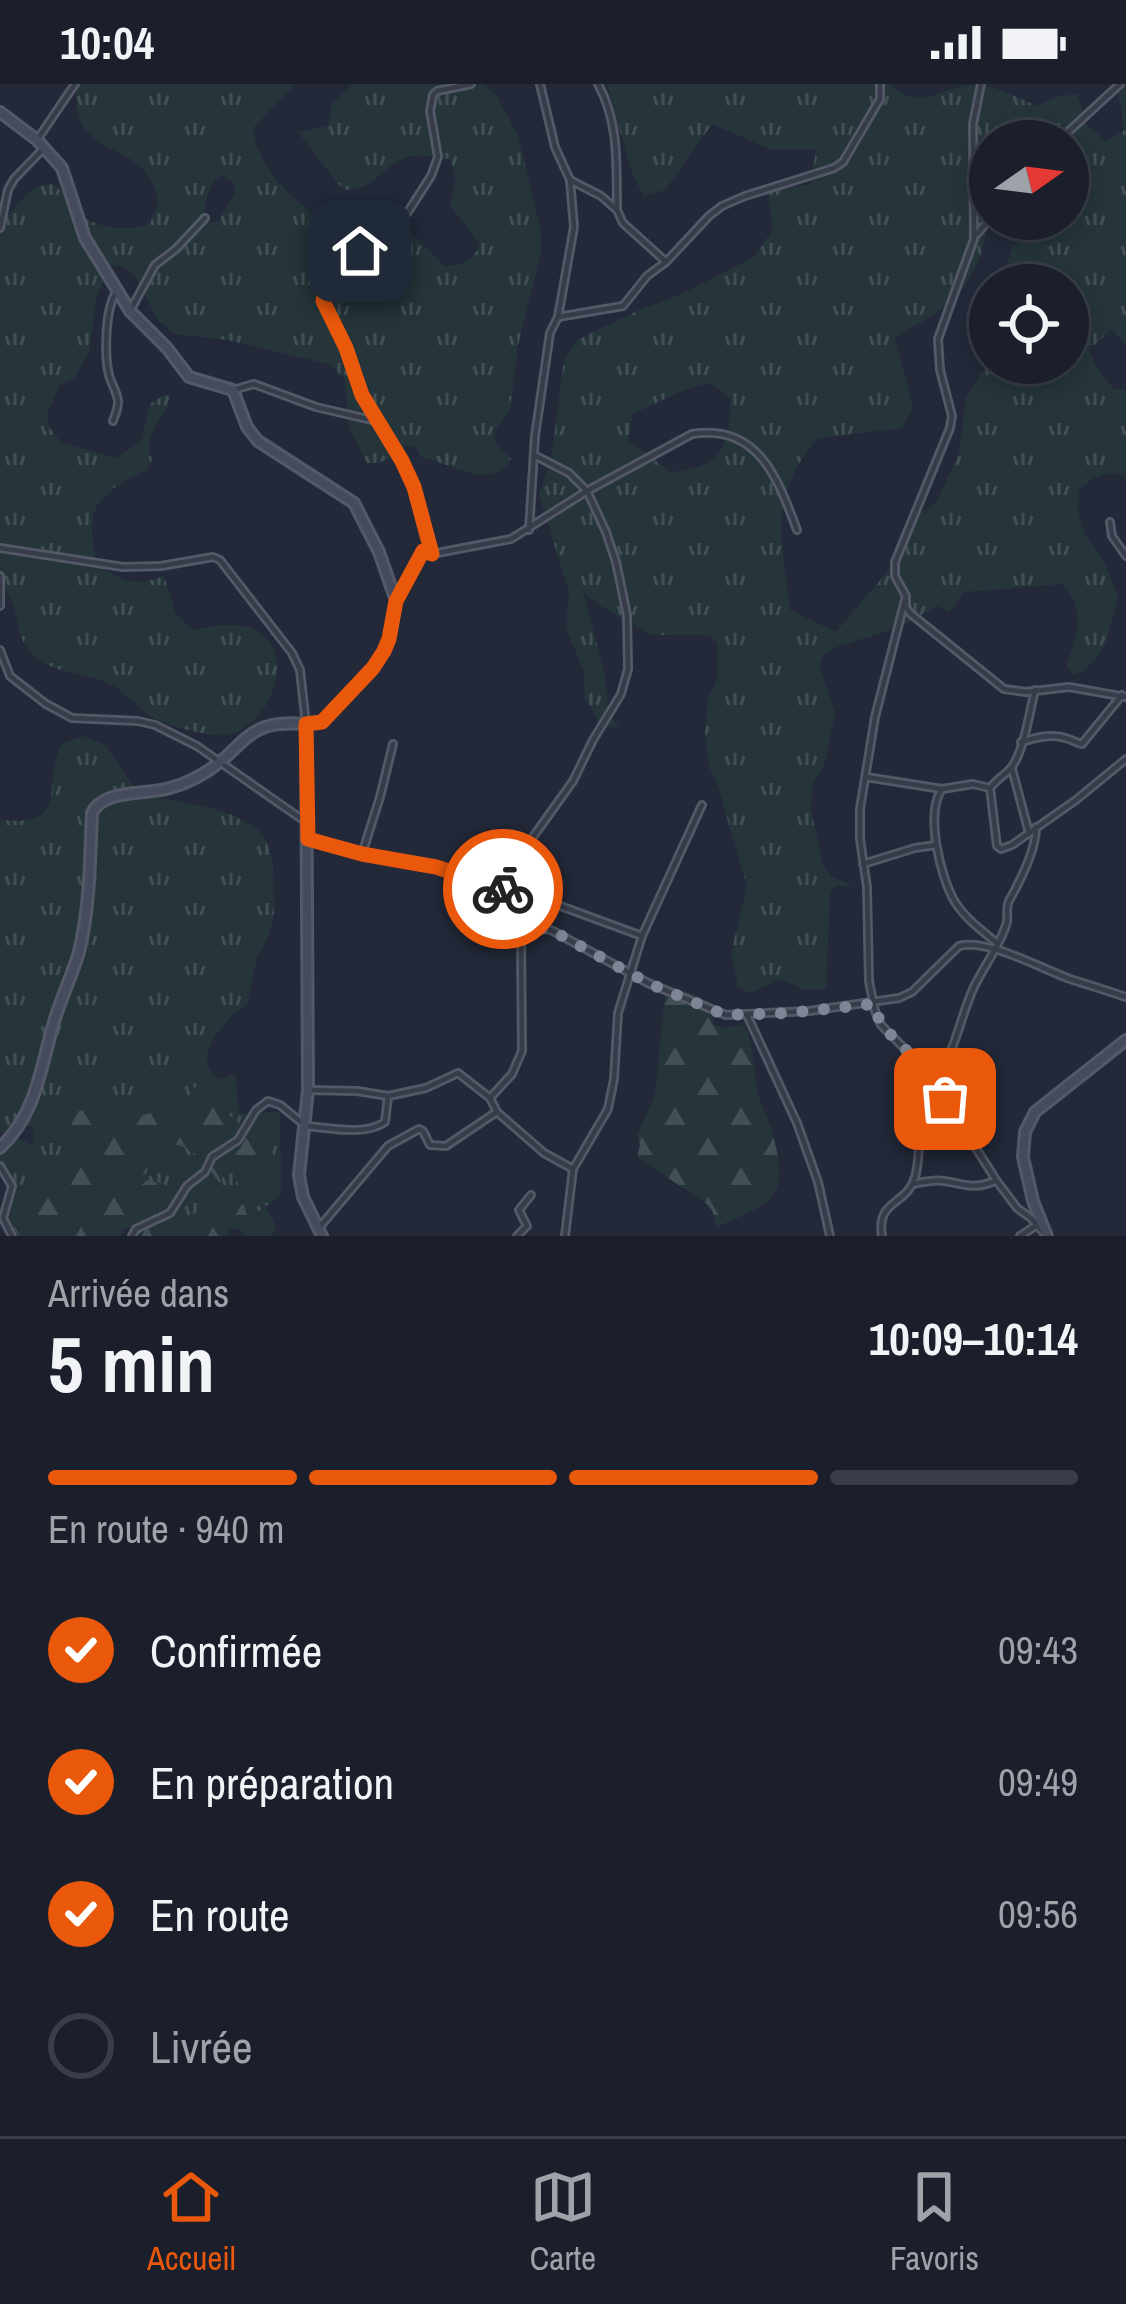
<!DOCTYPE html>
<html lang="fr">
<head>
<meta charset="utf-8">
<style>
  body { margin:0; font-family:"Archivo Narrow",sans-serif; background:#272c37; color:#f1f3f6; height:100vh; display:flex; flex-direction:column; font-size:45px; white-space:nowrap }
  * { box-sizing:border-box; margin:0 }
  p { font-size:39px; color:#9fa2a9 }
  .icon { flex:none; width:66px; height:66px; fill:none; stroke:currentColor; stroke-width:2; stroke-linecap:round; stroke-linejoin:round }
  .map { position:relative; height:1152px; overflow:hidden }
  .sheet { display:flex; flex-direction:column; background:#1a1f2b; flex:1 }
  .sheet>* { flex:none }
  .needle { width:78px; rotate:76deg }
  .tools { position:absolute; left:969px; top:36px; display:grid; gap:24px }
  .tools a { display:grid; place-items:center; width:120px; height:120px; border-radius:50%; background:#1a1f2b; box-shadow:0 6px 18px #0003,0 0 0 3px #383d47; font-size:60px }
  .pin { position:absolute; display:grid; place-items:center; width:102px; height:102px; color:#fff; margin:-51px; border-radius:24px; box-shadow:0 6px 18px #0006 }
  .courier { position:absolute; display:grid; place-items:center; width:120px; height:120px; margin:-60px; border:9px solid #ea580c; border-radius:50%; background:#fff; color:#222; box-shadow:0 3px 15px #0007 }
  .head em { font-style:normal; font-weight:700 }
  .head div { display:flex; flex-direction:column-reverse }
  .head { display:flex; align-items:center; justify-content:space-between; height:204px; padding:0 48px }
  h1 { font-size:78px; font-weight:700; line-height:90px }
  .bar { display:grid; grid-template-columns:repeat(4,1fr); gap:18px 12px; align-content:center; height:144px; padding:0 48px }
  .bar i { height:15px; border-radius:9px; background:#383d47 }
  .bar .active { background:#ea580c }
  .bar p { grid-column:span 4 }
  ol { padding:0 48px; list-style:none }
  li { display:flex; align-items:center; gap:36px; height:132px }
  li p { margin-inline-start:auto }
  li .icon { padding:12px; border-radius:50%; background:#ea580c; color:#fff; stroke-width:4 }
  li:last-child { color:#9fa2a9 }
  li i { width:66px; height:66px; border:6px solid #383d47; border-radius:50% }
  .status { display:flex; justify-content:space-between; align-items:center; height:84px; padding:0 60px; background:#1a1f2b; direction:ltr }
  .status svg { height:33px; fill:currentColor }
  .dock { display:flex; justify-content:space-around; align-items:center; height:168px; border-top:3px solid #383d47; background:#1a1f2b; font-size:33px; color:#9fa2a9 }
  .dock a { display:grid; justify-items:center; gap:6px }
  .dock .active { color:#ea580c }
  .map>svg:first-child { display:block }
</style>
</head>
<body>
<div class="status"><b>10:04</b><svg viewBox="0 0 49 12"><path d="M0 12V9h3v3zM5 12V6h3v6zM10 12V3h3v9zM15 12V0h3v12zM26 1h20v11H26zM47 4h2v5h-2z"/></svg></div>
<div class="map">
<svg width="1126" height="1152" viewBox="0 0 1126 1152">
  <defs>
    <pattern id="grass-tufts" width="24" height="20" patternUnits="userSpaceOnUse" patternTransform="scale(3)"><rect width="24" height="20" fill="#25353a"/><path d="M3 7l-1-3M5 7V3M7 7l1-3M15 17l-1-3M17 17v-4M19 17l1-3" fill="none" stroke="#425055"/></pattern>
    <pattern id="forest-firs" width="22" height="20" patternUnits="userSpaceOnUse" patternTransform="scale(3)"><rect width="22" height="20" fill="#25353a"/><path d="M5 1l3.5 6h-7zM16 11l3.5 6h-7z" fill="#425055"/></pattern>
  </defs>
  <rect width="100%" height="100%" fill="#232939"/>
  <!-- grass -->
  <g fill="url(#grass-tufts)" fill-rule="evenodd">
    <path d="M77,0H296L254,43C252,84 313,142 354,145C369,147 387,140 401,145C419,152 431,170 444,182C463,182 472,177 480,161L450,121C455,103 459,92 449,75C436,73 419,69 407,73C382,82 373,108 343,106L298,48L328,42L332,20L352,0H484L497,12L518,52L541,147V169L518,261L510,326L494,347L495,359L511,375C492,408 452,380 421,373L416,363L405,361C398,374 381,380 367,379L350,345L344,294L329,280L228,256L175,250L158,236L136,193L124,182H111L97,211L89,269L74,294L59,302L47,331L49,343L61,359L117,374L141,357L150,320L166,310L170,314C164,337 141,351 152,375L148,385C126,396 93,411 92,439C91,453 95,467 96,480C122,497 134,503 164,492L176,530L192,546C212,543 236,536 255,546C304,571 263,657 216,651C195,649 163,641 146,629C135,620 123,606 110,600C84,588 56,591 33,571C12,552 22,522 4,506L0,507V140C13,130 25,105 42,101C62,95 65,119 77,129C94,144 130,149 150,139L159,118C145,59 102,77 81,38C75,28 77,12 77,0ZM224,92L234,99L235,110L218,138L207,139C202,124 207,103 219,93Z"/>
    <path d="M607,0H890C923,30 937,3 971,1C994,0 1016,13 1037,22L1056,13L1077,10L1086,40L1105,57L1125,46L1116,0H1126V260L1112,245L1089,266L1096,283L1115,306L1126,305V400L1125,392C1108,385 1093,393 1079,405L1078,427L1085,451L1104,478L1118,512L1106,559L1100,569L1083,587L1073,591L1067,580C1078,551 1086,525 1063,500L964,508L949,528L937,522L904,541L834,564L823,571L819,582L835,628L824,682L812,702L811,725L823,782L832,793L853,802H836L830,807L826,905L804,906L782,895L749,909L738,903L731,869L747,803L718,702L709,682L705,649L708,614L718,594V560L710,551H651L599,521L583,508L604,587L610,634L619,642L608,643L598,637L585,614L584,588L566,544L569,508L539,411L551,377L564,276L577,256L639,226L684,209L754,173L773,145L768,108L811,100L816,65L772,66L712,40L665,106L644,112L632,89ZM1026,50L1049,57H1068V135H1035L1022,156L1012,163L1001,201H1068V279H990V276L966,314L959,370L936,419L917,431L895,479L836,548L790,526C782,454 767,413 818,354L902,344L913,323L895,254C913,242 934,232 950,217C996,175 990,114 990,57H1020ZM711,299L730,314C731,362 721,385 670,388L628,356L633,329C660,319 683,303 711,299Z"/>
    <path d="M84,652L105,661L139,710L212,724L235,732L258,746L266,756L273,778L274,829L269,852L257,873L247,920C226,933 187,978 220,995L235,990L239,1030L280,1028L281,1111L257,1129L260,1138L248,1139L244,1121H204L181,1144L163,1143L158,1136V1122L147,1096C136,1106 130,1114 114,1114L107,1105L104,1086L108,1081L116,1078L127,1089L149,1070L145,1054L166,1061L173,1058L196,1068L219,1098L226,1085L234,1090L252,1042L240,1065L227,1068L210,1049L211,1042L230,1032C217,1027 212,1015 208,1002L190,1009L189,1053L184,1055L177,1051L173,1029L141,1032L137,1013L69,1030L78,1059C62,1092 49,1100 14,1105L0,1082V1070L18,1054L34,1062L33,1041L0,1049V736C74,743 40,700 62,660Z"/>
  </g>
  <!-- forest -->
  <g fill="url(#forest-firs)">
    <path d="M666,901L699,912L711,922L714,941L726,944L744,940C755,961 753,989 759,1013C762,1025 769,1035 772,1048C791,1114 773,1118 717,1143L712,1126L707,1120L637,1073L640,1061L637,1051L655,1012Z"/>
    <path d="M204,1000L208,1002C215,1024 223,1025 238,1038L240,1047L235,1052L226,1054L217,1041L211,1042L210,1049L227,1067L240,1065L252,1042L263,1040C276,1065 279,1094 254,1111L241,1106L234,1090L227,1086L220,1099C203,1078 190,1055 160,1061L155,1056L145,1055L150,1078L146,1090C131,1094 126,1088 116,1078L108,1081L104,1086L107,1105L114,1114C130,1114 136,1106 147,1096L160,1099L166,1111L156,1128L163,1143L181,1144L204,1121H244L249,1139L259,1138L257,1129L266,1123L276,1143L271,1152H246L237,1144L228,1147L229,1152H142L131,1143L122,1145L120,1152H19L9,1138L14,1105C49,1100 62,1092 78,1059L68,1030L137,1012L141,1032L168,1024L173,1029L177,1051L184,1055L189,1052L190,1009L197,1001Z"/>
  </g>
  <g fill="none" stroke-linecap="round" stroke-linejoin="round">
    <defs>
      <g id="street">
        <path d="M598,0C620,41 616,81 617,126"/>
        <polyline points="981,0 973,40 974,155 938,255 940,286 952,332 950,344 895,478 895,492 906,512 875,633 860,725 860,755 867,803 869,897 875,927 881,941 907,967 945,1015 996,1096 1017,1124 1031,1134 1043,1148"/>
        <polyline points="37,56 75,0"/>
        <polyline points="1065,57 1068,48 1120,0"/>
        <polyline points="570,96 601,112 617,126 623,139 664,176"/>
        <polyline points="0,144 8,106 14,95 45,63"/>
        <polyline points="977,150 990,134"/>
        <polyline points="130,227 155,181 176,165 205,134"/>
        <polyline points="558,233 623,222 647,192 666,178 709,132 722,122 745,112 834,84 843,78 880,15 880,0"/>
        <polyline points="233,306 254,300 316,323 376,337"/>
        <path d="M113,337C115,331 118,325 118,318C118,309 111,300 109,291C104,271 105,223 117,207"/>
        <polyline points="1110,438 1112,452 1126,472"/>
        <polyline points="529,446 535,352 550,249 558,233 574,143 570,96 555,63 540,0"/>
        <polyline points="0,464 123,483 161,482 213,473 220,476 292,569 300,586 306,640"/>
        <polyline points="432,470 414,403 402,377 362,311 346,264 323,217 325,209 360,167 382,147 404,134 431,92 438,73 430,27 433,11 437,7 471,0"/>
        <polyline points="0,492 0,522"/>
        <path d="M396,517L423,467L432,470L511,455L587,407L692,350C758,339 778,395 797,446"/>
        <polyline points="906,517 906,524 911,530 1004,605 1026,608 1069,603 1126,613"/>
        <polyline points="0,566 10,592 46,620 72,634 138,637 155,641 197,662 303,736"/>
        <path d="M1035,606C1030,626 1024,668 1011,684C1005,691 996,696 990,704L997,762L1001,765L1012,761L1076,716L1126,675"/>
        <path d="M1021,658C1035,654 1052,649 1065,654C1071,655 1076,659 1082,660L1122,611"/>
        <polyline points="1012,685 1029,749"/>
        <polyline points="866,693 942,705 973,700 990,704"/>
        <path d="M942,705C925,729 940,793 955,818C965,834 982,847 997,859"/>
        <polyline points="308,755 362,770 437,783 555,820 642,852"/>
        <polyline points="362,770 380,713 393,660"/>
        <polyline points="863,780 915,764 936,761"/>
        <path d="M512,808L516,835L527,842L551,846L648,899L726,931L809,927L899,914L912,908L959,862C987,854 1042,885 1070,895C1089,901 1108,907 1126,913"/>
        <polyline points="516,809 512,787 522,761 533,753 573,697 593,656 621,610 628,585 627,531 616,478 606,448 587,407 569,389 534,371"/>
        <polyline points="747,931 797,1039 818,1098 830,1152"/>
        <polyline points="308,1006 357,1007 388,1012 426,1004 458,989 490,1014 497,1028 544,1069 573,1085"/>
        <polyline points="490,1014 512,990 522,967 521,854 525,842"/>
        <path d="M306,1042C330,1044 365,1052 385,1038L388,1012"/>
        <polyline points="0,1082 12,1102 3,1134 12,1152"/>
        <path d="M913,1100C923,1098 934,1095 944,1097C966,1100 972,1106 995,1097"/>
        <polyline points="318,1145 388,1062 419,1045 423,1047 430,1061 446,1062 495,1029"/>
        <polyline points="132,1152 136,1145 170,1129 187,1102 205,1088 212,1073 238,1056 256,1026 268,1017 280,1021 301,1038"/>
        <polyline points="517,1152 527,1142 519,1126 531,1111"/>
        <polyline points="565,1152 573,1085 608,1025 614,995 618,929 642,852 702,721"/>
        <path d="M882,1152C876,1115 907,1122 915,1093C923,1066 913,1044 928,1012C936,997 946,981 952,964C960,944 965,922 974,903C985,880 1000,862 1007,838C1008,832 1006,826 1008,820C1008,817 1015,807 1016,804C1025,786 1036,763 1036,743"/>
        <polyline points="1020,1152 1037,1141"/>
      </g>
      <g id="secondary">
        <path d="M0,28L37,56L62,84L85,154L130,227L167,264L189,293L233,306L247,343L258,357L354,419L379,468L396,517L389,555L384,567L373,584L322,638C303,642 284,636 265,643C247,649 235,666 220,678C205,690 189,699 170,704C146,711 103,705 92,729C90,776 90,823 79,868C72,892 61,914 54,938C40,985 37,1029 0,1064"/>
        <polyline points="306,640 308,1006 299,1091 303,1113 322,1152"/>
        <polyline points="1047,1152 1033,1117 1023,1073 1025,1048 1035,1028 1126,956"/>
      </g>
    </defs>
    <!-- street casing -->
    <use href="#street" stroke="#545967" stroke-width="10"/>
    <!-- secondary casing -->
    <use href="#secondary" stroke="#545967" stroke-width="14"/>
    <!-- street -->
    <use href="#street" stroke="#363c4a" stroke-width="4.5"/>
    <!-- secondary -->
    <use href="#secondary" stroke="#454a5c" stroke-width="8"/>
  </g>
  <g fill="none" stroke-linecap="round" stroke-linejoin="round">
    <!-- done -->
    <polyline stroke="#7f8594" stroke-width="12" stroke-dasharray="0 21.6" points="503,805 512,808 516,835 527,842 551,846 648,899 725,931 788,929 874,920 881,941 907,967 945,1015"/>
    <!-- route -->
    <polyline stroke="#ea580c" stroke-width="15" points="360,167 325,208 323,217 346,264 362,311 402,377 414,403 432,470 423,467 396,517 389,555 384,567 373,584 322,638 306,640 308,755 362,770 436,783 503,805"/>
  </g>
</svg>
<div class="tools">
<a><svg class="needle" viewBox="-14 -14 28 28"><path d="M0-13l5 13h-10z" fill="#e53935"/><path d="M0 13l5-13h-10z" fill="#9fa2a9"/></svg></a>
<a><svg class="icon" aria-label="locate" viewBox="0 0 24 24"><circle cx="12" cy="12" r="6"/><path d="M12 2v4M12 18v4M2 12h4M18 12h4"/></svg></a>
</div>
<div class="pin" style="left:945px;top:1015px;background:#ea580c"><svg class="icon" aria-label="bag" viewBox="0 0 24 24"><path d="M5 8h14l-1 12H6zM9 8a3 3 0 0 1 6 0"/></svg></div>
<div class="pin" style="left:360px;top:167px;background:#1f2937"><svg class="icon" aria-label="home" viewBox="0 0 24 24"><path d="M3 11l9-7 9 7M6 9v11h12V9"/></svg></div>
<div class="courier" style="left:503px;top:805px"><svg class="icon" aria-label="bike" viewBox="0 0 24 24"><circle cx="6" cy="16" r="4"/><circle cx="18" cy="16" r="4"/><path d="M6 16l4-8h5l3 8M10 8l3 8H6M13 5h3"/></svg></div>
</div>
<section class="sheet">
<div class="head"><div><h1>5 min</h1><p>Arrivée dans</p></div><em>10:09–10:14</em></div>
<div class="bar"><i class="active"></i><i class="active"></i><i class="active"></i><i></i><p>En route · 940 m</p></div>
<ol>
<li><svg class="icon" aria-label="check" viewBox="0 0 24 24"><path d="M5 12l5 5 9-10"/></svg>Confirmée<p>09:43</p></li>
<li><svg class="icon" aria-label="check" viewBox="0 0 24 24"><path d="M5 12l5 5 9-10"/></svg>En préparation<p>09:49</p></li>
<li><svg class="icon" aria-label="check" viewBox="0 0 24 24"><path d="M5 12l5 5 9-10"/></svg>En route<p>09:56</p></li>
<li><i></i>Livrée</li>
</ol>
</section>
<nav class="dock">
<a class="active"><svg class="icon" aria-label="home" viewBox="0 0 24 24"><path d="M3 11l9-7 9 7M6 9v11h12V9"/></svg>Accueil</a>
<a><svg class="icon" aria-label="map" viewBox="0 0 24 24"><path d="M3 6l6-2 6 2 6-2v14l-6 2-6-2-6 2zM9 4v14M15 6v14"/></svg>Carte</a>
<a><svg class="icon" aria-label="saved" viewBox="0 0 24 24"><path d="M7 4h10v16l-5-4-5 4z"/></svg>Favoris</a>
</nav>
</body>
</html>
